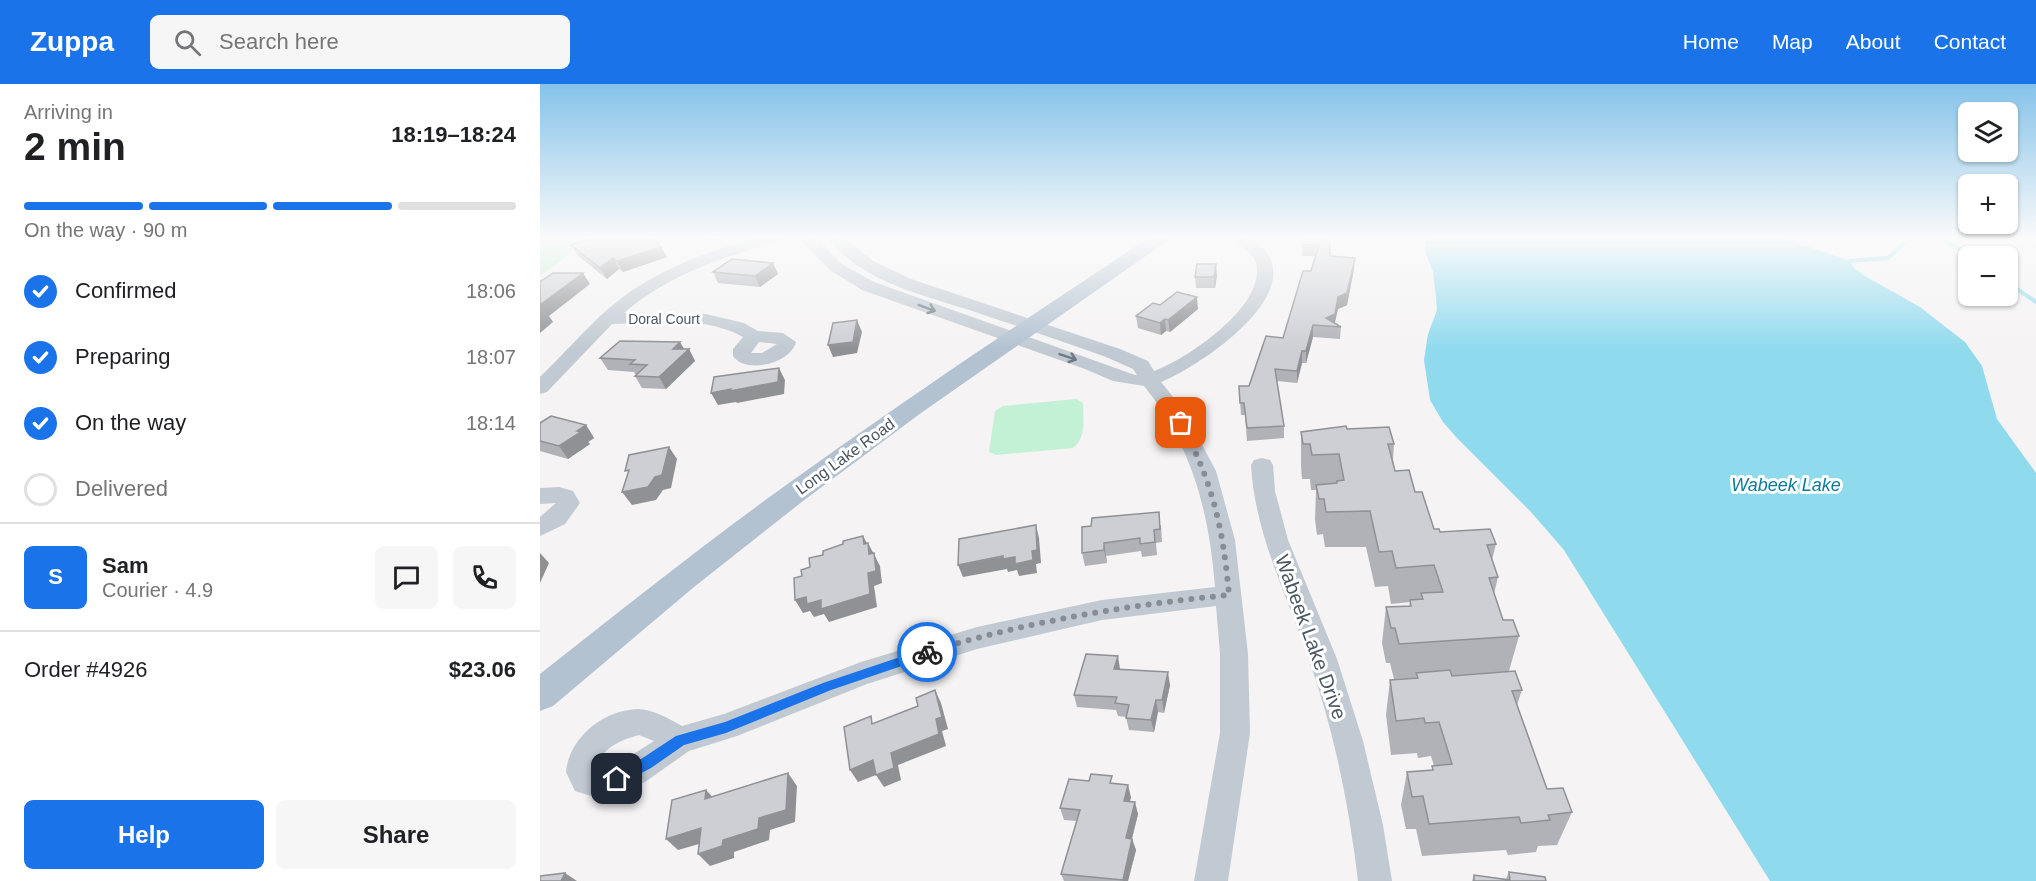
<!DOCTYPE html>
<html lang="en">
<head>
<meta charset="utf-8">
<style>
  body { margin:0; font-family:Arial,sans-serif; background:#f6f6f6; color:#202124; height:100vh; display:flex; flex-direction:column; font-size:22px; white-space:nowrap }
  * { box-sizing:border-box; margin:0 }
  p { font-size:20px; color:#757577 }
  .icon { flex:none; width:33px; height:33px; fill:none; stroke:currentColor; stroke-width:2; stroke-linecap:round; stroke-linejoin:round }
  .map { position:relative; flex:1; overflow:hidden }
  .drawer { display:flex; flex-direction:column; background:#fff; width:540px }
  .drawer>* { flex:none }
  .fabs { position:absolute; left:1418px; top:18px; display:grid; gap:12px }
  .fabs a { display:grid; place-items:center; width:60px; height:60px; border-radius:9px; background:#fff; box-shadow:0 2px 4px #0004; font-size:30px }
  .pin { position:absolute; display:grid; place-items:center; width:51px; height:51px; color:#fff; margin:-26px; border-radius:12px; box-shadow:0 3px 9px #0006 }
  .courier { position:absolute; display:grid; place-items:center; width:60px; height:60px; margin:-30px; border:4px solid #1a73e8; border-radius:50%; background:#fff; color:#222; box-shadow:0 2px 8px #0007 }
  .head em { font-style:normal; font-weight:800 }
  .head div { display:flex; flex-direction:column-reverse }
  .head { display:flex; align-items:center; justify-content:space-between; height:102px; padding:0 24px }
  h1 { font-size:39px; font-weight:800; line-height:45px }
  .bar { display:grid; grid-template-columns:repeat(4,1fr); gap:9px 6px; align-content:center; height:72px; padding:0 24px }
  .bar i { height:8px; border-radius:4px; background:#e0e0e0 }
  .bar .active { background:#1a73e8 }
  .bar p { grid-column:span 4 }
  .line { display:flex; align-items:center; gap:15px; padding:0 24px; border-top:2px solid #e0e0e0 }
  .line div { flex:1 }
  .round { display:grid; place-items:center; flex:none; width:63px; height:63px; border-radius:9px; background:#f6f6f6 }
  ol { padding:0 24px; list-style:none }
  li { display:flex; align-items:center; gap:18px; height:66px }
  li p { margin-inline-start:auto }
  li .icon { padding:6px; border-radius:50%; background:#1a73e8; color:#fff; stroke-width:4 }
  li:last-child { color:#757577 }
  li i { width:33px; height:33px; border:3px solid #e0e0e0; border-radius:50% }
  .action { display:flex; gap:12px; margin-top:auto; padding:12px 24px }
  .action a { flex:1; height:69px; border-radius:9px; background:#1a73e8; color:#fff; font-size:24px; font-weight:800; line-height:69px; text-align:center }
  .action a+a { background:#f6f6f6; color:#202124 }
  header { display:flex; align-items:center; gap:36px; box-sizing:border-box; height:84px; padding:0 30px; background:#1a73e8; color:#fff }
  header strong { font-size:28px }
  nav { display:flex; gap:33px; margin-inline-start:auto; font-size:21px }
  .search { width:420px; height:54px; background:#f6f6f6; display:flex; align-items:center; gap:15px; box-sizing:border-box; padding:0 21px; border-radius:9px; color:#757577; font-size:22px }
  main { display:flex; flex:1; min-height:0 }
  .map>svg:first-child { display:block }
</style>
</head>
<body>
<header>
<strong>Zuppa</strong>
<div class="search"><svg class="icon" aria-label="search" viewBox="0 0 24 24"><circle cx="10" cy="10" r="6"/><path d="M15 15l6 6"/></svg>Search here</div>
<nav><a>Home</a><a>Map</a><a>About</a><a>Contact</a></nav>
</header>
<main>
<section class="drawer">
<div class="head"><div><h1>2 min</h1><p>Arriving in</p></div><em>18:19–18:24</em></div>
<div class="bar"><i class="active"></i><i class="active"></i><i class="active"></i><i></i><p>On the way · 90 m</p></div>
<ol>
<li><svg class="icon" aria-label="check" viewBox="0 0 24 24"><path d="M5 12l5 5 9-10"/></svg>Confirmed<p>18:06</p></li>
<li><svg class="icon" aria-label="check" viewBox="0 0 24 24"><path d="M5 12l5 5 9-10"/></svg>Preparing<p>18:07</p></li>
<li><svg class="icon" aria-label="check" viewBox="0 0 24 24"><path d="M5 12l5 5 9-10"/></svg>On the way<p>18:14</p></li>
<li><i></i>Delivered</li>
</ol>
<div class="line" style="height:108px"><b class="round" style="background:#1a73e8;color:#fff">S</b><div><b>Sam</b><p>Courier · 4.9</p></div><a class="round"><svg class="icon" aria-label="chat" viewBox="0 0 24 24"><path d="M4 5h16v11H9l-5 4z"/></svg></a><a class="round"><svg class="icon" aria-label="phone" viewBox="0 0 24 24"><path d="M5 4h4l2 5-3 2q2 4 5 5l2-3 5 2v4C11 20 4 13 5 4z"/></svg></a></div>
<div class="line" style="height:78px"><div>Order #4926</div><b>$23.06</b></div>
<div class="action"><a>Help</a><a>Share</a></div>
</section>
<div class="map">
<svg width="1496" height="797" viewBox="0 0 1496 797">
  <rect width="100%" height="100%" fill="#f5f3f3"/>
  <!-- green -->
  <g fill="#c3f1d5">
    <polygon points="0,153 44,153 23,175 0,192"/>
    <path d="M536,315L543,319C543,335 547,353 533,364L456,371L449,368L455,327L463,322Z"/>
  </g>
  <!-- water -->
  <polygon fill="#90daee" points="886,153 1247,153 1260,160 1310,177 1314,184 1325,192 1380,223 1425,258 1442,282 1457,335 1496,389 1496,797 1230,797 1024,466 991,428 917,354 903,338 890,316 884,276 888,250 897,226 896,212 893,188 885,167"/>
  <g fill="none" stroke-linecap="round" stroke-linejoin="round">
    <!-- stream -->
    <g stroke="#90daee" stroke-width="4">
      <polyline points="1398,153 1432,172"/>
      <polyline points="1310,177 1348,174 1371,153"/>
      <polyline points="1467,198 1496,218"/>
    </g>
    <!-- minor -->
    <g fill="#c1cad2" fill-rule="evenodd">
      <path d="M220,153H246L243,156C186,172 129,190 84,229L166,230L204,239L218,247L243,249L256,258C251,279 206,291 193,272V265L203,253C164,231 114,239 72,240L7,308L0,310V293C23,271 44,246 68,225C112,187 165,168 220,153ZM219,258L237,260L222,269H211Z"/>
      <path d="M258,153H275L302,180L334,198L595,291H597L593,285L566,273C525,258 483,244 441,230C389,212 322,200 287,153H304L333,177L371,195L580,265L608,277L614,287C647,275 727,221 716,179C713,166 696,163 692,153C708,153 718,156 727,169C760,216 656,284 621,298L643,325L676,387L695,456L708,570L710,649L688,797H654L680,649V570L676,522L562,536L437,565L327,600L197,652L149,667L105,698L77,710L58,714L35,707L26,688C29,654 63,626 98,625C112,625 130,635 142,642L184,630L321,578L437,543L562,516L675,503C669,427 652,362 604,302L573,297L545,285L322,206L290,186ZM99,651L114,657L76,681L57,684C59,665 83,655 99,651Z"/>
      <path d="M722,374L730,376L733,381L735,407L748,456L797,575L823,657L843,741L852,797H818C809,721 794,646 768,573C746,509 715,450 711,381L714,376Z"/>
      <polygon points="19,403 33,407 40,419 25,440 0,452 0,433 16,419 0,420 0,404"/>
    </g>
    <!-- major -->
    <path fill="#b3c2d1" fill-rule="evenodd" d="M610,153H633L381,329L263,417L154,503L13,622L0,627V590C80,527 159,464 242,404C362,317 486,235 610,153Z"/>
  </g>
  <!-- wall -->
  <g fill="#b0b2b7">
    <polygon points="48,153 110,153 121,163 127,173 83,188 79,185 67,195 38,172 31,161 49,156"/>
    <polygon points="161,153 185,153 172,157 164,155"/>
    <polygon points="762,153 789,153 790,172 815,174 814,185 807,221 798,225 795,239 801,243 800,255 773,253 766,279 762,279 757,299 737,297 744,342 744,354 707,357 705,331 701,331 699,302 709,302 743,254 771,187 776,172 762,172"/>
    <polygon points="233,179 238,190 220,203 178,199 173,188"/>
    <polygon points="677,191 675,204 656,204 655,193"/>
    <polygon points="658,225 630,248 626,247 621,251 598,244 596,232"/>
    <polygon points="145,265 149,265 155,277 126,305 102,304 95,292 96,291 94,288 68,286 60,274"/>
    <polygon points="0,339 46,341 54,354 48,358 50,360 28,375 0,367"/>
    <polygon points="807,345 854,360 853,376 855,387 875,408 894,445 900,448 956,460 952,476 958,493 954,510 963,536 979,552 969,587 982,606 977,621 1007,705 1032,728 1017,761 998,762 996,768 968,771 966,766 882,772 876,745 866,745 861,721 867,688 892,686 892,682 894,682 891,672 878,674 877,669 851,671 846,631 850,596 875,594 854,595 850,579 846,579 842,559 846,523 869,522 870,518 851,520 848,502 835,503 826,463 785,463 783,450 777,451 775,436 776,406 771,406 770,395 762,395 761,382 761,348"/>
    <polygon points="621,441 622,458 616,459 617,471 602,473 601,467 566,472 567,479 545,482 542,469 542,443"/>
    <polygon points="580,585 630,601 624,629 618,628 614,648 589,646 586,633 578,632 576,626 537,623 534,611"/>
    <polygon points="574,699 591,713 590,717 598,730 592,755 596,766 588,797 524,797 521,790 537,737 524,736 520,724"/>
    <polygon points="969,788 1006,797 932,797 934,791 966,795"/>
  </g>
  <!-- shaded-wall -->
  <g fill="#909195">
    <polygon points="170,153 185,153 172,157"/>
    <polygon points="373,153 393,153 374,156"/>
    <polygon points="118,158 127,173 83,188 77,177"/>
    <polygon points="73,174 79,185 67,195 60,184"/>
    <polygon points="815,174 814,185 807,221 798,225 794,241 786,234 798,213"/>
    <polygon points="233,179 238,190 220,203 215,192"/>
    <polygon points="676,180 677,191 675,204 674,193"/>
    <polygon points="43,189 50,200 9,232 13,238 0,249 0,221"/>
    <polygon points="657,213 658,225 630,248 628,236"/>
    <polygon points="625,235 626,247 621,251 620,239"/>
    <polygon points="317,236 322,248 317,269 293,273 288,261"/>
    <polygon points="773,241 773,253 766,279 766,267"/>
    <polygon points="140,258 146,268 149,265 155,277 126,305 119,293 133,265"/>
    <polygon points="762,267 762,279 757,299 757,287"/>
    <polygon points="239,284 245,296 244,310 197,319 196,318 178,321 171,309"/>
    <polygon points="46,341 54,354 48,358 50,360 28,375 19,362 37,347"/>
    <polygon points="129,363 137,375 131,404 123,406 116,416 92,421 82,408"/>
    <polygon points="496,441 499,454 501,479 496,480 497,489 479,492 477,486 468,488 467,485 423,493 418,481 492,467"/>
    <polygon points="323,452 329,463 328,459 340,482 342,499 334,502 337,523 289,538 284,530 274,533 270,527 263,529 255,516 324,460"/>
    <polygon points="564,459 566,472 567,479 564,466"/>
    <polygon points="0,469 9,479 0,499"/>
    <polygon points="578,572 580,585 577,598 574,585"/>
    <polygon points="628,588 630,601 624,629 622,616"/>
    <polygon points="395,606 401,619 408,645 402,647 406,662 358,681 361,696 344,703 336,691 351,669 396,635"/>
    <polygon points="616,616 618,628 614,648 611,636"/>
    <polygon points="333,676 341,689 318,698 310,686"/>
    <polygon points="248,689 257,702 255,738 230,746 229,756 194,768 194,774 170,782 158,770 219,734"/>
    <polygon points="588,701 591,713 587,728 584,717"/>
    <polygon points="166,706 177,718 165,715"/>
    <polygon points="595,718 598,730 589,766 586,754"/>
    <polygon points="161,744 173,756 138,766 126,755"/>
    <polygon points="592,755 596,766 588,797 583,797"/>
    <polygon points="25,789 37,797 21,797"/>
  </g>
  <!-- building -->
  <g fill="#cdcfd5" stroke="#909195" stroke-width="1.5">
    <polygon points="51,153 110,153 118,158 116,159 121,163 77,177 73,174 60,184 31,161 53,154"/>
    <polygon points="762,153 789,153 790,172 815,174 807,209 798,213 795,230 786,234 801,243 773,241 766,267 762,267 757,287 735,285 744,342 707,344 704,319 700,319 699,302 709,302 726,252 743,254 763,187 771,187 779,161 762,161"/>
    <polygon points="192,175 233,179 215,192 173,188"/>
    <polygon points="657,180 676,180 674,193 655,193"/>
    <polygon points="13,189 43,189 0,221 0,198"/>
    <polygon points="637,208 657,213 628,236 625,235 620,239 596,232 613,219 620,221"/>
    <polygon points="317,236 313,258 288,261 293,239"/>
    <polygon points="80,257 140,258 133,265 149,265 119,293 95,292 107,281 90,280 95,276 60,274"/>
    <polygon points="239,284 238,298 190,307 191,305 171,309 174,293"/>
    <polygon points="11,332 46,341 37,347 41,348 19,362 0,357 0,339"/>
    <polygon points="806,342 807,345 849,343 854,360 848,360 855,387 869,386 875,408 882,408 894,445 899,445 900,448 950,445 956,460 947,461 958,493 949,494 963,536 973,536 979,552 859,560 855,544 851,544 846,523 871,522 870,516 883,515 881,509 903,508 894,481 856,484 852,467 839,468 830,427 786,428 784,415 779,415 776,401 797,399 797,397 804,396 799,370 772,371 770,360 763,360 761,348"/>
    <polygon points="129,363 122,391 115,393 108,403 82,408 89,386 85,387 89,371"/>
    <polygon points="619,428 620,445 614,446 615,458 600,460 600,454 564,459 564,466 542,469 542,443 551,442 552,434"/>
    <polygon points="496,441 497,466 492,467 493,476 475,480 475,473 463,475 463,472 418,481 419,455"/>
    <polygon points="323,452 324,460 328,459 329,470 334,469 336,487 328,489 330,510 281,525 281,516 267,520 266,513 255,516 254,494 262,492 261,486 270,483 269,474 283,471 283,467 303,460 303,457"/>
    <polygon points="546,570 578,572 574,585 628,588 622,616 616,616 611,636 586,634 589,621 575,619 577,613 534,611"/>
    <polygon points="910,586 912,592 975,587 982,606 972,607 1007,705 1023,704 1032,728 1008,731 1010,736 981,739 979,733 889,740 883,712 872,713 867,688 893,686 892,682 912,680 899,638 885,639 884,634 856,637 850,596 878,594 876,589"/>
    <polygon points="395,606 402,633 396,635 399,650 351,669 354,684 336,691 333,676 310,686 304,643 331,632 332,640 378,622 376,614"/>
    <polygon points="248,689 246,726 219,734 218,745 183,756 182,762 158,770 161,744 126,755 132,716 166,706 165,715"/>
    <polygon points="551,690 572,692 570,699 588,701 584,717 595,718 586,754 592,755 583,796 521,790 540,726 520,724 529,695 549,697"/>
    <polygon points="969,788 1005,793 1006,797 934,797 934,791 970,796"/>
    <polygon points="25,789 21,797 0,797 0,792"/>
  </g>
  <!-- one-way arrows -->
  <defs><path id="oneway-shaft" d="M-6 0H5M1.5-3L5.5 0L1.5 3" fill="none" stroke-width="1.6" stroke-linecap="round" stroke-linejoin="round" transform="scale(1.5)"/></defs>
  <g stroke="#6e7983">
    <use href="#oneway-shaft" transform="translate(387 224) rotate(20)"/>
    <use href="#oneway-shaft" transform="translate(528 273) rotate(19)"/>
  </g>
  <!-- sky -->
  <linearGradient id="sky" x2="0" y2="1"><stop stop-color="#85c3ea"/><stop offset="0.58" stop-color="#fafafa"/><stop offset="1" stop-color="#fafafa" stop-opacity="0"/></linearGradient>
  <rect width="1496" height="265" fill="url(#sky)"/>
  <!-- route -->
  <polygon fill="#1a73e8" points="387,564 393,568 391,572 291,606 186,649 144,661 111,684 77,702 72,700 70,695 72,691 101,675 136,652 185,638 283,599"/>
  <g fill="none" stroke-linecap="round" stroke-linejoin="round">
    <!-- done -->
    <path stroke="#868d94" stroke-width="6" stroke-dasharray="0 10.8" d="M387,568C486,538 587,521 689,511C683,444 673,399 641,339"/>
  </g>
  <g text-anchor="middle" stroke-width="6" stroke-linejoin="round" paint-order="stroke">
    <!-- far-street labels -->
    <g font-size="14" fill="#4a5661" stroke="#fff">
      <text x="124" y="240">Doral Court</text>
    </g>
    <!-- street labels -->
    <g font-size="16" fill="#4a5661" stroke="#fff">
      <text transform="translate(305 372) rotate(-36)" y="6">Long Lake Road</text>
    </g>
    <!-- water labels -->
    <g font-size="18" font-style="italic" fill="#0c7c9b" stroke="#fff">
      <text x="1246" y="407">Wabeek Lake</text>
    </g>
    <!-- near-street labels -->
    <g font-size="20" fill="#4a5661" stroke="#fff">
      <text transform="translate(771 553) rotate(70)" y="7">Wabeek Lake Drive</text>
    </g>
  </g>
</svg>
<div class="fabs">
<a><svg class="icon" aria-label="layers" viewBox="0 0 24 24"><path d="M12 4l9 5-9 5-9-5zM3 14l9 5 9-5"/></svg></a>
<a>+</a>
<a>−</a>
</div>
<div class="pin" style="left:641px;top:339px;background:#ea580c"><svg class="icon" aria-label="bag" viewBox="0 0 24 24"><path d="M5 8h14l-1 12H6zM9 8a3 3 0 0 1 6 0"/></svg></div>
<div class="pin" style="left:77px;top:695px;background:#1f2937"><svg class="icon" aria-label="home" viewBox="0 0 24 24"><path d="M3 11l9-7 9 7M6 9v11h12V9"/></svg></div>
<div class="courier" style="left:387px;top:568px"><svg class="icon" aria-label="bike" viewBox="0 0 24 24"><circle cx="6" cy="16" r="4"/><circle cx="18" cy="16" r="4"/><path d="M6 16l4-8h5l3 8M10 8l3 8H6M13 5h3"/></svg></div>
</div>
</main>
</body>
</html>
